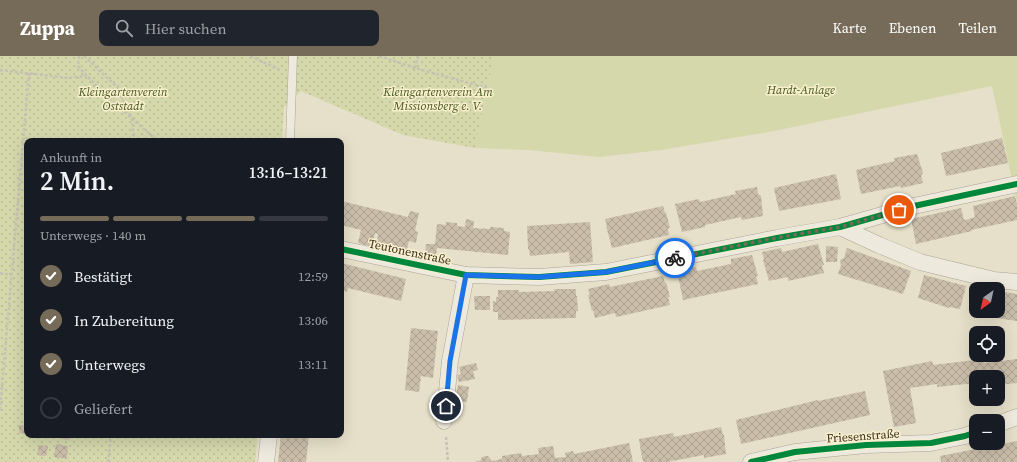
<!DOCTYPE html>
<html lang="de">
<head>
<meta charset="utf-8">
<style>
  body { margin:0; font-family:"Source Serif 4",serif; background:#20242c; color:#f1f3f6; height:100vh; display:flex; flex-direction:column; font-size:15px; white-space:nowrap }
  * { box-sizing:border-box; margin:0 }
  p { font-size:13px; color:#9ea1a6 }
  .icon { flex:none; width:22px; height:22px; fill:none; stroke:currentColor; stroke-width:2; stroke-linecap:round; stroke-linejoin:round }
  .map { position:relative; flex:1; overflow:hidden }
  .side { position:absolute; left:24px; top:82px; width:320px; height:300px; display:flex; flex-direction:column; background:#171b24; border-radius:8px; box-shadow:0 4px 16px #0002 }
  .side>* { flex:none }
  .needle { width:26px; rotate:213deg }
  .fabs { position:absolute; left:969px; top:226px; display:grid; gap:8px }
  .fabs a { display:grid; place-items:center; width:36px; height:36px; border-radius:8px; background:#171b24; box-shadow:0 4px 16px #0002; font-size:20px }
  .pin { position:absolute; display:grid; place-items:center; width:34px; height:34px; color:#fff; margin:-17px; border:2px solid #fff; border-radius:50%; box-shadow:0 1px 4px #0007 }
  .courier { position:absolute; display:grid; place-items:center; width:40px; height:40px; margin:-20px; border:3px solid #1a73e8; border-radius:50%; background:#fff; color:#222; box-shadow:0 1px 5px #0007 }
  .summary em { font-style:normal; font-weight:600 }
  .summary div { display:flex; flex-direction:column-reverse }
  .summary { display:flex; align-items:center; justify-content:space-between; height:68px; padding:0 16px }
  h1 { font-size:26px; font-weight:600; line-height:30px }
  .bar { display:grid; grid-template-columns:repeat(4,1fr); gap:6px 4px; align-content:center; height:48px; padding:0 16px }
  .bar i { height:5px; border-radius:3px; background:#363941 }
  .bar .on { background:#766b58 }
  .bar p { grid-column:span 4 }
  ol { padding:0 16px; list-style:none }
  li { display:flex; align-items:center; gap:12px; height:44px }
  li p { margin-inline-start:auto }
  li .icon { padding:4px; border-radius:50%; background:#766b58; color:#fff; stroke-width:4 }
  li:last-child { color:#9ea1a6 }
  li i { width:22px; height:22px; border:2px solid #363941; border-radius:50% }
  header { display:flex; align-items:center; gap:24px; box-sizing:border-box; height:56px; padding:0 20px; background:#766b58; color:#fff }
  header strong { font-size:19px }
  nav { display:flex; gap:22px; margin-inline-start:auto; font-size:14px }
  .search { width:280px; height:36px; background:#20242c; display:flex; align-items:center; gap:10px; box-sizing:border-box; padding:0 14px; border-radius:8px; color:#9ea1a6; font-size:15px }
  .map>svg:first-child { display:block }
</style>
</head>
<body>
<header>
<strong>Zuppa</strong>
<div class="search"><svg class="icon" aria-label="search" viewBox="0 0 24 24"><circle cx="10" cy="10" r="6"/><path d="M15 15l6 6"/></svg>Hier suchen</div>
<nav><a>Karte</a><a>Ebenen</a><a>Teilen</a></nav>
</header>
<div class="map">
<svg width="1017" height="406" viewBox="0 0 1017 406">
  <defs>
    <pattern id="garden-dots" width="8" height="8" patternUnits="userSpaceOnUse"><rect width="8" height="8" fill="#d4d8ab"/><path d="M2 2h.1M6 6h.1" fill="none" stroke="#b7ba93" stroke-width="1.8" stroke-linecap="round"/></pattern>
    <pattern id="building-cross-hatch" width="8" height="8" patternUnits="userSpaceOnUse"><rect width="8" height="8" fill="#cabeaa"/><path d="M0 0l8 8M0 8l8-8" fill="none" stroke="#aea392"/></pattern>
  </defs>
  <rect width="100%" height="100%" fill="#e6e0ca"/>
  <!-- green -->
  <polygon fill="#d4d8ab" points="494,0 1017,0 1017,147 992,30 769,76 661,94 599,101 529,94 475,92"/>
  <!-- garden -->
  <polygon fill="url(#garden-dots)" points="0,0 494,0 475,92 403,79 301,35 284,51 282,85 27,85 27,379 258,379 255,406 0,406"/>
  <!-- building -->
  <g fill="url(#building-cross-hatch)">
    <polygon points="1002,82 1008,107 946,120 941,97"/>
    <polygon points="917,98 923,117 921,120 923,127 901,132 900,130 861,138 856,114 895,105 894,102"/>
    <polygon points="836,118 841,143 779,155 774,132"/>
    <polygon points="757,131 758,138 761,140 763,160 742,164 741,161 705,169 705,171 682,176 675,148 699,143 700,146 736,138 735,135"/>
    <polygon points="1015,140 1017,148 1017,164 971,174 972,175 916,188 911,163 961,152 964,164 969,163 975,161 973,150"/>
    <polygon points="341,145 408,161 410,155 419,157 415,175 418,176 416,187 409,185 406,197 390,193 390,195 376,192 378,178 375,177 372,191 358,187 361,174 341,169"/>
    <polygon points="663,150 665,157 666,157 670,172 668,172 669,179 612,192 606,170 607,170 605,163"/>
    <polygon points="466,163 474,165 473,172 490,173 490,171 504,172 504,175 510,176 508,199 437,192 435,204 425,202 426,188 435,188 437,168 446,169 446,166 457,167 457,170 465,171"/>
    <polygon points="590,166 593,206 570,208 569,196 530,200 529,193 528,193 527,170"/>
    <polygon points="818,188 824,209 822,209 824,217 788,225 788,221 769,225 763,204 764,204 762,196 781,192 782,196"/>
    <polygon points="826,190 838,191 837,206 826,206"/>
    <polygon points="847,192 911,215 903,238 838,218 841,209 840,204 844,202"/>
    <polygon points="752,199 758,220 756,220 758,228 683,244 677,215 696,211 697,215 731,208 731,203"/>
    <polygon points="341,207 406,223 401,245 348,232 347,236 341,234"/>
    <polygon points="924,219 966,230 960,253 949,251 949,252 918,242"/>
    <polygon points="663,220 665,227 666,226 670,241 668,241 670,249 616,261 615,257 595,262 593,254 592,255 588,239 590,239 588,233 609,228 610,231"/>
    <polygon points="554,233 576,233 576,240 577,240 578,255 576,255 576,262 498,264 498,256 493,256 493,245 496,246 496,241 498,241 498,234 519,234 519,236 555,235"/>
    <polygon points="998,235 1017,238 1017,265 975,259 976,255 998,255"/>
    <polygon points="474,240 490,240 490,254 475,254"/>
    <polygon points="411,272 438,275 433,322 421,320 419,336 405,334"/>
    <polygon points="983,303 984,307 1017,303 1017,327 998,329 998,321 976,321 976,327 937,331 937,328 910,332 916,367 894,371 883,315 932,305 933,309"/>
    <polygon points="476,307 478,314 473,315 475,323 459,326 457,319 461,318 459,311"/>
    <polygon points="458,329 469,331 467,346 455,344"/>
    <polygon points="865,335 870,359 741,388 736,364 818,344 818,345"/>
    <polygon points="19,369 27,370 26,378 19,377"/>
    <polygon points="721,371 723,379 724,379 726,398 704,402 704,399 667,406 644,406 642,402 639,383 673,377 674,381"/>
    <polygon points="58,379 69,379 69,384 58,382"/>
    <polygon points="281,379 309,379 306,406 278,406"/>
    <polygon points="1017,385 1017,406 941,406 940,400"/>
    <polygon points="629,387 633,406 475,406 481,404 481,402 485,400 488,400 492,405 502,403 502,400 521,397 522,400 539,398 538,392 553,390 555,402 566,401 565,397 573,395 574,398"/>
    <polygon points="56,388 68,390 67,403 54,401"/>
    <polygon points="39,389 48,390 46,400 37,399"/>
  </g>
  <g fill="none" stroke-linecap="round" stroke-linejoin="round">
    <defs>
      <polyline id="service" points="290,85 293,0"/>
      <g id="minor">
        <polyline points="840,171 879,189 920,206 994,224 1017,226"/>
        <polyline points="341,193 466,219 539,221 606,216 777,182 840,171 914,150 1017,128"/>
        <polyline points="444,365 450,305 466,219"/>
        <polyline points="998,368 1017,361"/>
        <polyline points="266,406 269,379"/>
        <polyline points="751,406 795,396 866,389 931,387 965,380 976,376"/>
      </g>
    </defs>
    <!-- service casing -->
    <use href="#service" stroke="#aba494" stroke-width="9"/>
    <!-- minor casing -->
    <use href="#minor" stroke="#aba494" stroke-width="17"/>
    <!-- path -->
    <g stroke="#c6c1b4" stroke-width="2.5" stroke-dasharray="3 2" stroke-linecap="butt">
      <path d="M79,0L78,10C102,37 130,61 158,85"/>
      <polyline points="84,0 117,31 132,63 134,85"/>
      <polyline points="250,0 280,14"/>
      <polyline points="379,0 415,12 487,32"/>
      <polyline points="415,12 418,0"/>
      <polyline points="0,14 69,22 86,20"/>
      <polyline points="0,217 11,219"/>
      <polyline points="0,354 29,17"/>
      <polyline points="446,381 448,406"/>
      <polyline points="108,406 111,379"/>
    </g>
    <!-- service -->
    <use href="#service" stroke="#ede9dd" stroke-width="8"/>
    <!-- minor -->
    <use href="#minor" stroke="#ede9dd" stroke-width="16"/>
    <defs>
      <g id="cycleway">
        <polyline points="341,193 466,219 539,221 606,216 777,182 840,171 914,150 1017,128"/>
        <polyline points="751,406 795,396 866,389 931,387 965,380 976,376"/>
      </g>
    </defs>
    <!-- cycleway casing -->
    <use href="#cycleway" stroke="#f9f0ce" stroke-width="8"/>
    <!-- cycleway -->
    <use href="#cycleway" stroke="#00873e" stroke-width="6"/>
  </g>
  <g fill="none" stroke-linecap="round" stroke-linejoin="round">
    <!-- done -->
    <polyline stroke="#766b58" stroke-width="4" stroke-dasharray="0 7.2" points="675,202 776,182 840,171 899,154"/>
    <!-- route -->
    <polyline stroke="#1a73e8" stroke-width="5" points="446,350 450,305 466,219 539,221 606,216 675,202"/>
  </g>
  <g text-anchor="middle" stroke-width="3" stroke-linejoin="round" paint-order="stroke">
    <!-- park labels -->
    <g font-size="12" font-style="italic" fill="#46591f" stroke="#f9f0ce">
      <text x="801" y="38">Hardt-Anlage</text>
      <text x="123" y="40">Kleingartenverein<tspan x="123" dy="14">Oststadt</tspan></text>
      <text x="438" y="40">Kleingartenverein Am<tspan x="438" dy="14">Missionsberg e. V.</tspan></text>
    </g>
    <!-- street labels -->
    <g font-size="12" fill="#3a2c1b" stroke="#f9f0ce">
      <text transform="translate(410 196) rotate(12)" y="4">Teutonenstraße</text>
      <text transform="translate(863 380) rotate(-4)" y="4">Friesenstraße</text>
    </g>
  </g>
</svg>
<div class="fabs">
<a><svg class="needle" viewBox="-14 -14 28 28"><path d="M0-13l5 13h-10z" fill="#e53935"/><path d="M0 13l5-13h-10z" fill="#9ea1a6"/></svg></a>
<a><svg class="icon" aria-label="locate" viewBox="0 0 24 24"><circle cx="12" cy="12" r="6"/><path d="M12 2v4M12 18v4M2 12h4M18 12h4"/></svg></a>
<a>+</a>
<a>−</a>
</div>
<div class="pin" style="left:899px;top:154px;background:#ea580c"><svg class="icon" aria-label="bag" viewBox="0 0 24 24"><path d="M5 8h14l-1 12H6zM9 8a3 3 0 0 1 6 0"/></svg></div>
<div class="pin" style="left:446px;top:350px;background:#1f2937"><svg class="icon" aria-label="home" viewBox="0 0 24 24"><path d="M3 11l9-7 9 7M6 9v11h12V9"/></svg></div>
<div class="courier" style="left:675px;top:202px"><svg class="icon" aria-label="bike" viewBox="0 0 24 24"><circle cx="6" cy="16" r="4"/><circle cx="18" cy="16" r="4"/><path d="M6 16l4-8h5l3 8M10 8l3 8H6M13 5h3"/></svg></div>
<section class="side">
<div class="summary"><div><h1>2 Min.</h1><p>Ankunft in</p></div><em>13:16–13:21</em></div>
<div class="bar"><i class="on"></i><i class="on"></i><i class="on"></i><i></i><p>Unterwegs · 140 m</p></div>
<ol>
<li><svg class="icon" aria-label="check" viewBox="0 0 24 24"><path d="M5 12l5 5 9-10"/></svg>Bestätigt<p>12:59</p></li>
<li><svg class="icon" aria-label="check" viewBox="0 0 24 24"><path d="M5 12l5 5 9-10"/></svg>In Zubereitung<p>13:06</p></li>
<li><svg class="icon" aria-label="check" viewBox="0 0 24 24"><path d="M5 12l5 5 9-10"/></svg>Unterwegs<p>13:11</p></li>
<li><i></i>Geliefert</li>
</ol>
</section>
</div>
</body>
</html>
